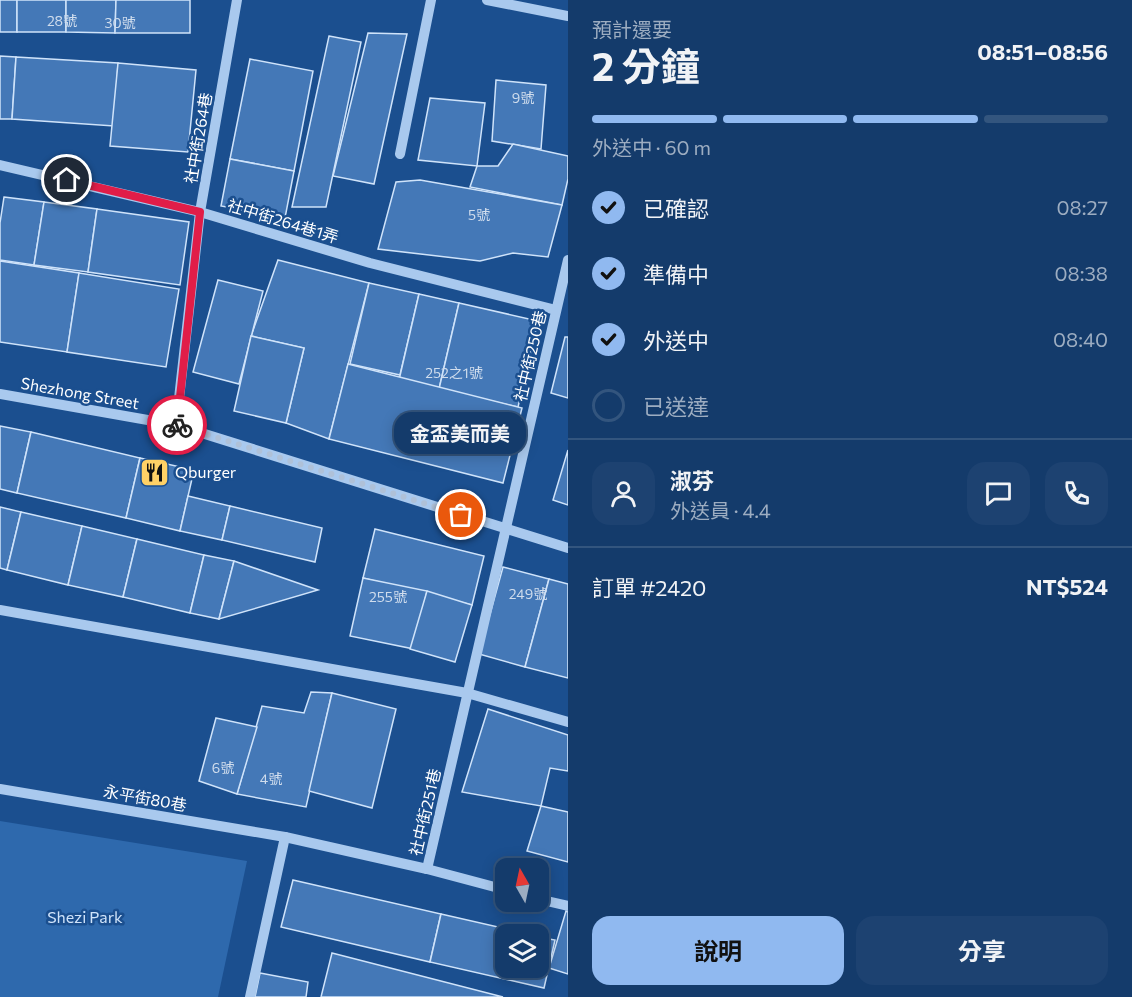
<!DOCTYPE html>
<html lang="zh-TW">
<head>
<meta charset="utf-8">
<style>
  body { margin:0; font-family:Commissioner,"Noto Sans TC",sans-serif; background:#1d4271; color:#f1f3f6; height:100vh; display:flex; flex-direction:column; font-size:22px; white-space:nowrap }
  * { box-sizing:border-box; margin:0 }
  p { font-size:20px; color:#9dadc1 }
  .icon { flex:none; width:33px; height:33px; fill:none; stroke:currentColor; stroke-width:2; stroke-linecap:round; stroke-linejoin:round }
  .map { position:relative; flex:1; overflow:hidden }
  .drawer { display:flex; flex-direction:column; background:#143b6b; width:564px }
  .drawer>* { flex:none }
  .needle { width:39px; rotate:351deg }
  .fabs { position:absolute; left:495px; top:858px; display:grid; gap:12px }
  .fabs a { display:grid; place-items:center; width:54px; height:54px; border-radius:12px; background:#143b6b; box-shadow:0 3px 15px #0003,0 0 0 2px #33557e; font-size:30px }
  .pin { position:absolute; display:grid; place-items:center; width:51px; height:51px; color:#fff; margin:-26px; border:3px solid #fff; border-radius:50%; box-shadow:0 2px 6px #0007 }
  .courier { position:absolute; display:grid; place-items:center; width:60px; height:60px; margin:-30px; border:4px solid #e11d48; border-radius:50%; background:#fff; color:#222; box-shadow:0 2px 8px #0007 }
  .bubble { position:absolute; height:42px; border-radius:18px; background:#143b6b; box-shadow:0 3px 15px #0003,0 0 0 2px #33557e; font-size:20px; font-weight:700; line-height:42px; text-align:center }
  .headline em { font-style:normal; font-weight:700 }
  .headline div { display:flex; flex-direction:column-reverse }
  .headline { display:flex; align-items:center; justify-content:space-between; height:102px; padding:0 24px }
  h1 { font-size:39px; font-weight:700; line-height:45px }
  .bar { display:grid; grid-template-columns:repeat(4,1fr); gap:9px 6px; align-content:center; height:72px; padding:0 24px }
  .bar i { height:8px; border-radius:4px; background:#33557e }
  .bar .selected { background:#90b9f0 }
  .bar p { grid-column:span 4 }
  .line { display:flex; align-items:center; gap:15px; padding:0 24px; border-top:2px solid #33557e }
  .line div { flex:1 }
  .round { display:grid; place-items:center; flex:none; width:63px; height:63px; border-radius:18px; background:#1d4271 }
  ol { padding:0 24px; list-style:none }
  li { display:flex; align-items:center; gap:18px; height:66px }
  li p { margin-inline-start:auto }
  li .icon { padding:6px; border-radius:50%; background:#90b9f0; color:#111; stroke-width:4 }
  li:last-child { color:#9dadc1 }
  li i { width:33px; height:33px; border:3px solid #33557e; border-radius:50% }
  .primary-button { display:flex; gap:12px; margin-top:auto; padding:12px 24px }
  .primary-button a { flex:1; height:69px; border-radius:18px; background:#90b9f0; color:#111; font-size:24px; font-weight:700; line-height:69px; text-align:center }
  .primary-button a+a { background:#1d4271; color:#f1f3f6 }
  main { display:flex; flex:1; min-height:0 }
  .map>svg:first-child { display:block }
</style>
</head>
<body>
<main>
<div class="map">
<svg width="568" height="997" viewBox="0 0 568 997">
  <rect width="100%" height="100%" fill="#1b4f8f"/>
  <!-- green -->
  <polygon fill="#2e69ad" points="0,821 247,861 218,997 0,997"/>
  <!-- building -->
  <g fill="#4478b7" stroke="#cfe3fa" stroke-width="1.5">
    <rect x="0" y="0" width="17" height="32"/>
    <rect x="17" y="0" width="49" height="32"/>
    <polygon points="66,0 116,0 115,33 66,32"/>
    <polygon points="116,0 190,0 190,33 115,33"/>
    <polygon points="368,33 407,34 374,184 333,176"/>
    <polygon points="329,36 361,42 326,207 292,207"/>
    <polygon points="0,56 16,57 12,119 0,119"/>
    <polygon points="16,57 118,63 114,126 12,119"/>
    <polygon points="250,59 313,71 294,171 230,159"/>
    <polygon points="118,63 196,70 188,152 110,146"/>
    <polygon points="496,80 546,85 541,149 492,141"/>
    <polygon points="430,98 485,103 477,166 418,160"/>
    <polygon points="513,144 568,156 568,179 562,205 470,187 477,166 498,166"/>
    <polygon points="230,159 294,171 285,218 221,206"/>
    <polygon points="420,180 562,205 548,257 513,253 480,261 378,249 396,182"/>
    <polygon points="4,197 44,202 34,265 0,260 0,223"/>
    <polygon points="44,202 97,209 88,272 34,265"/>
    <polygon points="97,209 189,222 180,285 88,272"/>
    <polygon points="278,260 369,283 329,439 286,423 304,348 251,336"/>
    <polygon points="0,261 79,273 67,352 0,342"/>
    <polygon points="79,273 179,289 166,367 67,352"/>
    <polygon points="218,280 263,291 239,384 193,372"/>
    <polygon points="369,283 419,294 400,375 350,364"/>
    <polygon points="419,294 459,303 439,389 399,380"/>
    <polygon points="459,303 538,321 518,407 439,389"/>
    <polygon points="251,336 304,348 286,423 234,411"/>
    <polygon points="565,337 568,337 568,398 551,393"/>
    <polygon points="348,364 522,408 503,483 329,439"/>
    <polygon points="0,426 31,432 17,493 0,489"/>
    <polygon points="31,432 140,458 126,518 17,493"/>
    <polygon points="568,450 568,505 553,500"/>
    <polygon points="140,458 194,470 180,531 126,518"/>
    <polygon points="188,496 230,506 222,540 180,531"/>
    <polygon points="230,506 322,528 315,562 222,540"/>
    <polygon points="0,507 21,512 7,570 0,568"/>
    <polygon points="21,512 82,526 68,585 7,570"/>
    <polygon points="82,526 137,539 123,597 68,585"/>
    <polygon points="375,529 484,556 472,605 363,578"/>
    <polygon points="137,539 204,555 190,613 123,597"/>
    <polygon points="204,555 234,561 219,619 190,613"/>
    <polygon points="234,561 318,590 219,619"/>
    <polygon points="503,567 549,579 525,667 479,654"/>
    <polygon points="363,578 427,591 414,649 350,636"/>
    <polygon points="549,579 568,584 568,678 525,667"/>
    <polygon points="427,591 472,605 455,662 410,649"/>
    <polygon points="311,692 332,693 306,807 237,794 262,706 304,713"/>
    <polygon points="332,693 396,709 372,808 309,791"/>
    <polygon points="488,709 568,735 568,771 550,768 541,806 462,792"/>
    <polygon points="216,718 257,727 237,794 199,781"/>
    <polygon points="541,806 568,812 568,862 527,851"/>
    <polygon points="293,880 441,914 430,962 281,927"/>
    <polygon points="566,911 568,912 568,974 549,968"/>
    <polygon points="441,914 529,934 506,934 506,968 538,968 538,937 555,940 544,988 430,962"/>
    <polygon points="332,953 503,997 321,997"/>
    <polygon points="260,973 308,982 306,997 255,997"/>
  </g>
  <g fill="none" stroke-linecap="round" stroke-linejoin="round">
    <!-- minor -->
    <g stroke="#a9c9ee" stroke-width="10">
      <polyline points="487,0 568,16"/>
      <polyline points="400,154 431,0"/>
      <polyline points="0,165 200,212 370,263 556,310"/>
      <polyline points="0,394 176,425 568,548"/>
      <polyline points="176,425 200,212 237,0"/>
      <polyline points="0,610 467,693 568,722"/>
      <polyline points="0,789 285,837 427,869 506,890"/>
      <polyline points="427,869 568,260"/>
      <polyline points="538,899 568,906"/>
      <polyline points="250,997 285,837"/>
    </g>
  </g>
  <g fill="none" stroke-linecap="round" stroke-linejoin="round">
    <!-- done -->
    <polyline stroke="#afc1d8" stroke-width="6" stroke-dasharray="0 10.8" points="177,425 461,515"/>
    <!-- route -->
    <polyline stroke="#e11d48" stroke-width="8" points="67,180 200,212 177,425"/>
  </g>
  <!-- icons -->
  <defs>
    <symbol id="restaurant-square" viewBox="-11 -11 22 22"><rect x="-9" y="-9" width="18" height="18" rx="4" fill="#ffd166" stroke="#1b4f8f"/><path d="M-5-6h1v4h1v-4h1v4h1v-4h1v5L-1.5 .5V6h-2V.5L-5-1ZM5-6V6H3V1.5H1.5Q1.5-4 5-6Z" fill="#111"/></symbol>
  </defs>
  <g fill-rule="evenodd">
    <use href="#restaurant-square" x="138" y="456" width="33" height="33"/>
  </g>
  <g text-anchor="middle" stroke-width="5" stroke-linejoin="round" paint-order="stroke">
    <!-- number labels -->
    <g font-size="14" fill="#d0dded">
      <text x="62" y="26">28號</text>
      <text x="120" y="28">30號</text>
      <text x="523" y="103">9號</text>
      <text x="479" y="220">5號</text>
      <text x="454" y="378">252之1號</text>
      <text x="528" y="599">249號</text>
      <text x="388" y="602">255號</text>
      <text x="223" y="773">6號</text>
      <text x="271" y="784">4號</text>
    </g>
    <!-- street labels -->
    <g font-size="16" fill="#fff" stroke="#1b4f8f">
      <text transform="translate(198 138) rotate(-80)" y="6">社中街264巷</text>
      <text transform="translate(283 221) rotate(17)" y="6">社中街264巷1弄</text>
      <text transform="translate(530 356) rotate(-77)" y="6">社中街250巷</text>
      <text transform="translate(80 393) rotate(10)" y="6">Shezhong Street</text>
      <text transform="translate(145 798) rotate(10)" y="6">永平街80巷</text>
      <text transform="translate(425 812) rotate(-77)" y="6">社中街251巷</text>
    </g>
    <!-- poi labels -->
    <g font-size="16" fill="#fff" stroke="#1b4f8f" text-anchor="start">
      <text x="175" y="478">Qburger</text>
    </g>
    <!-- park labels -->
    <g font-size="16" fill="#cfe3fa" stroke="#1b4f8f">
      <text x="85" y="923">Shezi Park</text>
    </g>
  </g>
</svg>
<div class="fabs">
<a><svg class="needle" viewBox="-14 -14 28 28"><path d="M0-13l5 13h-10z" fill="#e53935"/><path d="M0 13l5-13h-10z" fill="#9dadc1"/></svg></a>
<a><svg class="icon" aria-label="layers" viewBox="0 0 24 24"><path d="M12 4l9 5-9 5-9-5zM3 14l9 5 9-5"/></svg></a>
</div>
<div class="pin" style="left:461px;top:515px;background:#ea580c"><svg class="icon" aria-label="bag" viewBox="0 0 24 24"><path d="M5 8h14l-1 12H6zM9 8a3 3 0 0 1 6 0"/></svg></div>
<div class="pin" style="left:67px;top:180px;background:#1f2937"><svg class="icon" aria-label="home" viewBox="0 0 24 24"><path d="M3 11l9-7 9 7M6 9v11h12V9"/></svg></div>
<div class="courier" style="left:177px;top:425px"><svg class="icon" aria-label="bike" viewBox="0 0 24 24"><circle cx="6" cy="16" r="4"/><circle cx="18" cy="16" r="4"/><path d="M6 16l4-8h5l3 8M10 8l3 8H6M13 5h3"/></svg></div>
<div class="bubble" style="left:394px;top:412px;width:132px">金盃美而美</div>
</div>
<section class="drawer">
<div class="headline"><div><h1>2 分鐘</h1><p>預計還要</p></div><em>08:51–08:56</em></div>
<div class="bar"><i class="selected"></i><i class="selected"></i><i class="selected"></i><i></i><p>外送中 · 60 m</p></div>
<ol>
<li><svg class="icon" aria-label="check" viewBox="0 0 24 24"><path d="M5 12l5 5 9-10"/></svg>已確認<p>08:27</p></li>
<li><svg class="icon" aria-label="check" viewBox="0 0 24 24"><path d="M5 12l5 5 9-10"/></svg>準備中<p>08:38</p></li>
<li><svg class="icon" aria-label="check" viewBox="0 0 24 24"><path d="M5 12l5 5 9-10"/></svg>外送中<p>08:40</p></li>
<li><i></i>已送達</li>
</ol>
<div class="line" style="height:108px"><a class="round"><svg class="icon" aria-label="person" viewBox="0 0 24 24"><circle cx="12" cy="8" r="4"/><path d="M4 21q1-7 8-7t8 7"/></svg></a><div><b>淑芬</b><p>外送員 · 4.4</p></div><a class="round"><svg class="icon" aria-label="chat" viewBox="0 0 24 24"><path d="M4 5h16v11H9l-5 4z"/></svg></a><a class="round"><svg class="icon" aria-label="phone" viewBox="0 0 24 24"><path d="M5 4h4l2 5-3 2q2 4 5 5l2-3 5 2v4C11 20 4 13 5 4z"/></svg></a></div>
<div class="line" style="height:78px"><div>訂單 #2420</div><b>NT$524</b></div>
<div class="primary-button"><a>說明</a><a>分享</a></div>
</section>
</main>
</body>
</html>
